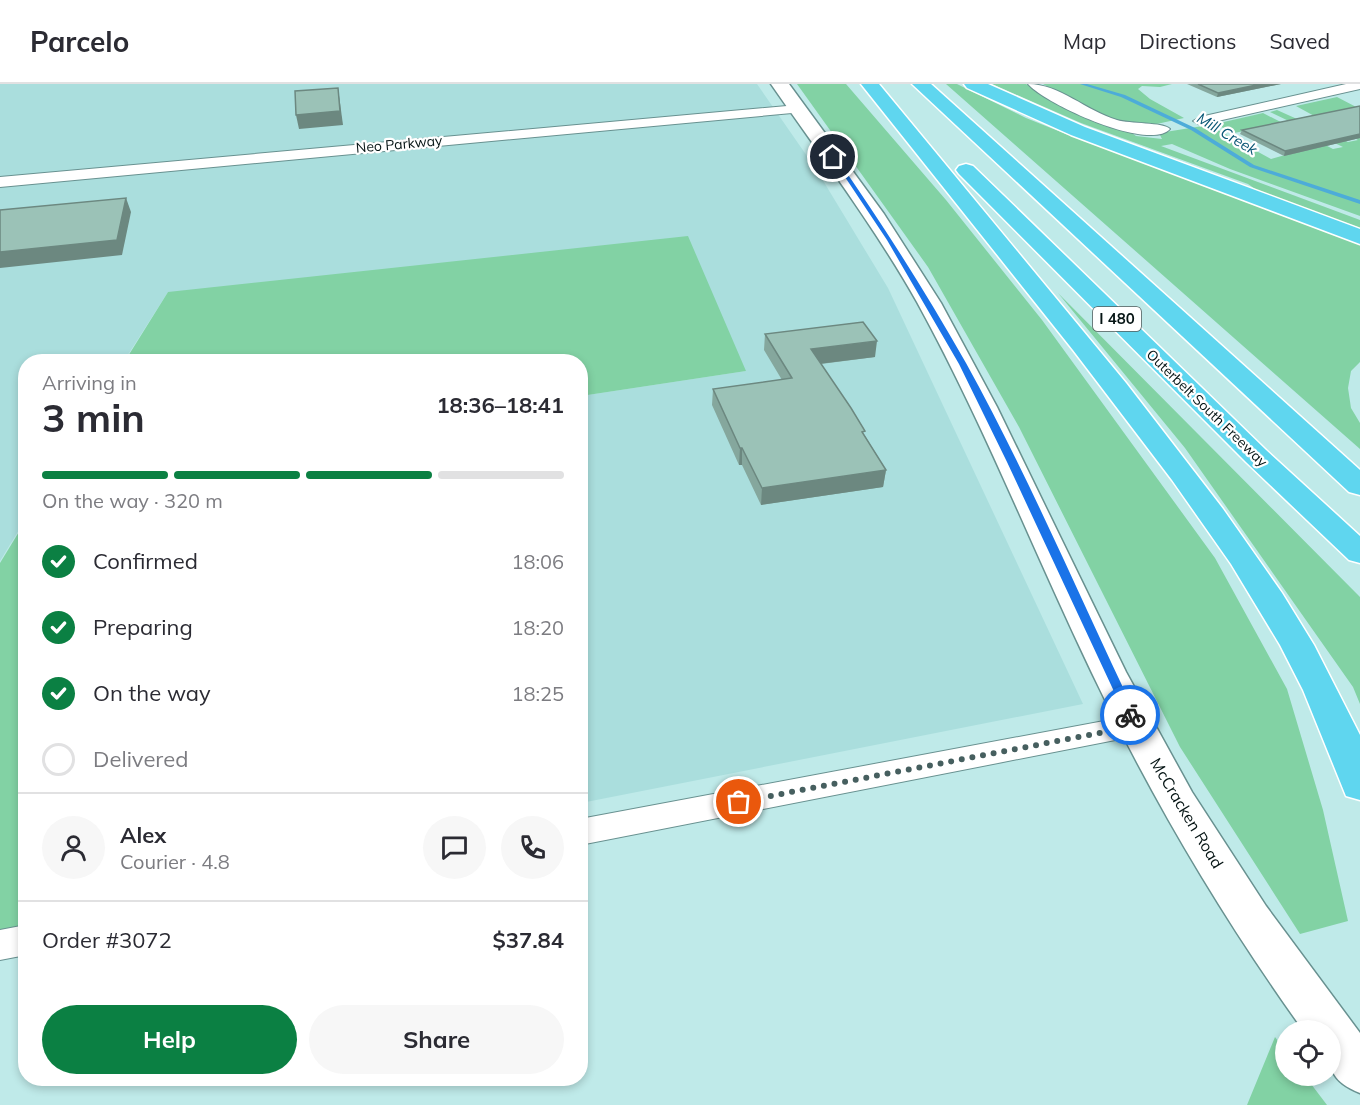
<!DOCTYPE html>
<html lang="en">
<head>
<meta charset="utf-8">
<style>
  body { margin:0; font-family:Mulish,sans-serif; background:#f7f7f7; color:#2b2b33; height:100vh; display:flex; flex-direction:column; font-size:22px; white-space:nowrap }
  * { box-sizing:border-box; margin:0 }
  p { font-size:20px; color:#7c7c81 }
  .icon { flex:none; width:33px; height:33px; fill:none; stroke:currentColor; stroke-width:2; stroke-linecap:round; stroke-linejoin:round }
  .map { position:relative; flex:1; overflow:hidden }
  .sheet { position:absolute; left:18px; top:270px; width:570px; height:732px; display:flex; flex-direction:column; background:#fff; border-radius:24px; box-shadow:0 3px 9px #0003 }
  .sheet>* { flex:none }
  .controls { position:absolute; left:1275px; top:936px; display:grid; gap:12px }
  .controls a { display:grid; place-items:center; width:66px; height:66px; border-radius:50%; background:#fff; box-shadow:0 3px 9px #0003; font-size:30px }
  .pin { position:absolute; display:grid; place-items:center; width:51px; height:51px; color:#fff; margin:-26px; border:3px solid #fff; border-radius:50%; box-shadow:0 2px 6px #0007 }
  .courier { position:absolute; display:grid; place-items:center; width:60px; height:60px; margin:-30px; border:4px solid #1a73e8; border-radius:50%; background:#fff; color:#222; box-shadow:0 2px 8px #0007 }
  .overview em { font-style:normal; font-weight:700 }
  .overview div { display:flex; flex-direction:column-reverse }
  .overview { display:flex; align-items:center; justify-content:space-between; height:102px; padding:0 24px }
  h1 { font-size:39px; font-weight:700; line-height:45px }
  .bar { display:grid; grid-template-columns:repeat(4,1fr); gap:9px 6px; align-content:center; height:72px; padding:0 24px }
  .bar i { height:8px; border-radius:4px; background:#e1e1e2 }
  .bar .current { background:#0b8043 }
  .bar p { grid-column:span 4 }
  .line { display:flex; align-items:center; gap:15px; padding:0 24px; border-top:2px solid #e1e1e2 }
  .line div { flex:1 }
  .round { display:grid; place-items:center; flex:none; width:63px; height:63px; border-radius:32px; background:#f7f7f7 }
  ol { padding:0 24px; list-style:none }
  li { display:flex; align-items:center; gap:18px; height:66px }
  li p { margin-inline-start:auto }
  li .icon { padding:6px; border-radius:50%; background:#0b8043; color:#fff; stroke-width:4 }
  li:last-child { color:#7c7c81 }
  li i { width:33px; height:33px; border:3px solid #e1e1e2; border-radius:50% }
  .button { display:flex; gap:12px; margin-top:auto; padding:12px 24px }
  .button a { flex:1; height:69px; border-radius:36px; background:#0b8043; color:#fff; font-size:24px; font-weight:700; line-height:69px; text-align:center }
  .button a+a { background:#f7f7f7; color:#2b2b33 }
  header { display:flex; align-items:center; gap:36px; box-sizing:border-box; height:84px; padding:0 30px; background:#fff; border-bottom:2px solid #e1e1e2 }
  header strong { font-size:28px }
  nav { display:flex; gap:33px; margin-inline-start:auto; font-size:21px }
  .map>svg:first-child { display:block }
</style>
</head>
<body>
<header>
<strong>Parcelo</strong>
<nav><a>Map</a><a>Directions</a><a>Saved</a></nav>
</header>
<div class="map">
<svg width="1360" height="1021" viewBox="0 0 1360 1021">
  <rect width="100%" height="100%" fill="#bfeae9"/>
  <!-- built -->
  <polygon fill="#aadedd" points="0,0 757,0 816,85 888,204 1083,620 581,719 581,312 746,287 168,208 124,277 26,278 25,436 0,477"/>
  <!-- green -->
  <g fill="#82d2a4">
    <polygon points="797,0 846,0 946,116 1042,236 1215,474 1287,605 1323,726 1348,837 1300,850 1180,663 1019,343 928,183"/>
    <polygon points="946,0 957,0 1026,34 1066,50 1360,161 1360,278 1351,287 1348,304 1351,324 1360,339 1360,365"/>
    <polygon points="992,0 1026,0 1094,38 1132,49 1136,52 1162,55 1159,49 1209,41 1271,75 1285,71 1244,47 1234,49 1215,40 1263,29 1333,65 1343,63 1270,28 1277,26 1348,58 1358,56 1296,22 1337,13 1360,25 1360,132 1230,85 1172,60 1161,62 1360,136 1360,144 1258,107 1248,100 1081,39"/>
    <polygon points="1043,0 1172,0 1160,3 1142,2 1138,5 1150,15 1184,34 1143,43 1106,34"/>
    <polygon points="688,152 746,287 581,312 580,278 125,277 168,208"/>
    <polygon points="1058,209 1360,513 1360,620 1353,603 1185,364"/>
    <polygon points="25,438 25,856 0,861 0,479"/>
    <polygon points="1275,953 1285,966 1286,992 1305,992 1327,1021 1247,1021"/>
  </g>
  <g fill="none" stroke-linecap="round" stroke-linejoin="round">
    <!-- stream -->
    <polygon fill="#4dacd9" fill-rule="evenodd" points="1080,0 1087,0 1125,11 1195,44 1254,81 1360,116 1360,120 1250,83 1191,46 1121,13"/>
    <defs>
      <g id="street">
        <path d="M1028,0C1060,0 1086,27 1117,36C1129,40 1164,38 1170,45C1149,68 1045,20 1028,0Z"/>
        <polygon points="1346,0 1360,0 1360,5 1200,41 1193,37 1200,33"/>
        <polygon points="798,21 805,25 803,28 0,103 0,93"/>
        <polygon points="1136,631 1146,634 1150,642 1146,650 580,761 580,735"/>
        <polygon points="26,841 26,871 0,876 0,846"/>
      </g>
      <path id="secondary" d="M771,0H789L884,130L941,219L997,323L1126,588L1192,708L1266,822L1360,949V1009C1325,995 1330,980 1330,946H1303C1222,833 1152,715 1092,589C1033,466 983,338 917,218C874,142 821,72 771,0Z"/>
      <g id="highway">
        <polygon points="861,0 879,0 1126,299 1223,425 1282,509 1314,561 1360,651 1360,716 1346,712 1303,606 1280,561 1231,480 1172,396 1073,266"/>
        <polygon points="912,0 931,0 1360,386 1360,411 1349,408"/>
        <polygon points="964,0 988,0 1085,43 1360,145 1360,160 1071,51 967,4"/>
        <polygon points="966,80 973,82 1266,366 1360,452 1360,479 1349,476 1246,378 959,90 956,86 959,82"/>
      </g>
    </defs>
    <!-- street casing -->
    <use href="#street" stroke="#689190" stroke-width="2"/>
    <!-- secondary casing -->
    <use href="#secondary" stroke="#689190" stroke-width="3"/>
    <!-- highway casing -->
    <use href="#highway" stroke="#fff" stroke-width="3"/>
    <!-- street -->
    <use href="#street" fill="#fff" fill-rule="evenodd"/>
    <!-- secondary -->
    <use href="#secondary" fill="#fff" fill-rule="evenodd"/>
    <!-- highway -->
    <use href="#highway" fill="#5fd6ef" fill-rule="evenodd"/>
  </g>
  <!-- wall -->
  <g fill="#85a79d">
    <polygon points="1187,0 1281,0 1217,13"/>
    <polygon points="1360,22 1360,54 1284,72 1240,50 1242,46"/>
    <polygon points="765,250 875,273 821,280 886,386 883,403 761,421 742,381 739,381 712,321 713,305 782,296 764,266"/>
  </g>
  <!-- shaded-wall -->
  <g fill="#6c8880">
    <polygon points="1261,0 1281,0 1217,13 1218,9"/>
    <polygon points="338,4 343,41 299,45 296,31"/>
    <polygon points="1360,50 1360,54 1284,72 1285,67"/>
    <polygon points="126,114 131,128 122,171 0,184 0,168"/>
    <polygon points="877,257 875,273 810,281 811,265"/>
    <polygon points="740,364 742,364 742,381 739,381"/>
    <polygon points="886,386 883,403 761,421 762,404"/>
  </g>
  <!-- building -->
  <g fill="#9bc2b7" stroke="#6c8880" stroke-width="1.5">
    <polygon points="1198,0 1261,0 1218,9"/>
    <polygon points="338,4 340,27 296,31 295,7"/>
    <polygon points="1360,22 1360,50 1285,67 1242,46"/>
    <polygon points="126,114 117,156 0,168 0,126"/>
    <polygon points="863,238 877,257 811,265 851,324 865,347 862,348 886,386 762,404 742,364 740,364 713,305 792,294 765,250"/>
  </g>
  <!-- route -->
  <path fill="#1a73e8" d="M831,72H835C882,139 925,207 966,279C1029,393 1080,514 1136,631L1134,634H1126L1125,631L1007,378L959,280L887,156Z"/>
  <g fill="none" stroke-linecap="round" stroke-linejoin="round">
    <!-- done -->
    <polyline stroke="#465f5f" stroke-width="6" stroke-dasharray="0 10.8" points="739,718 1136,642 1130,631"/>
  </g>
  <g text-anchor="middle" stroke-width="4.5" stroke-linejoin="round" paint-order="stroke">
    <!-- far-street labels -->
    <g font-size="14" fill="#051414" stroke="#fff">
      <text transform="translate(399 60) rotate(-5)" y="5">Neo Parkway</text>
      <text transform="translate(1207 324) rotate(44)" y="5">Outerbelt South Freeway</text>
    </g>
    <!-- far-water labels -->
    <g font-size="15" font-style="italic" fill="#095776" stroke="#fff">
      <text transform="translate(1227 50) rotate(31)" y="5">Mill Creek</text>
    </g>
    <!-- shield labels -->
    <rect fill="#fff" stroke="#505a5a" stroke-width="1.5" x="1093" y="223" width="48" height="24" rx="4.5"/>
    <g font-size="15" font-weight="bold" fill="#051414">
      <text x="1117" y="240">I 480</text>
    </g>
    <!-- street labels -->
    <g font-size="16" fill="#051414" stroke="#fff">
      <text transform="translate(1187 729) rotate(59)" y="6">McCracken Road</text>
    </g>
  </g>
</svg>
<div class="controls">
<a><svg class="icon" aria-label="locate" viewBox="0 0 24 24"><circle cx="12" cy="12" r="6"/><path d="M12 2v4M12 18v4M2 12h4M18 12h4"/></svg></a>
</div>
<div class="pin" style="left:739px;top:718px;background:#ea580c"><svg class="icon" aria-label="bag" viewBox="0 0 24 24"><path d="M5 8h14l-1 12H6zM9 8a3 3 0 0 1 6 0"/></svg></div>
<div class="pin" style="left:833px;top:73px;background:#1f2937"><svg class="icon" aria-label="home" viewBox="0 0 24 24"><path d="M3 11l9-7 9 7M6 9v11h12V9"/></svg></div>
<div class="courier" style="left:1130px;top:631px"><svg class="icon" aria-label="bike" viewBox="0 0 24 24"><circle cx="6" cy="16" r="4"/><circle cx="18" cy="16" r="4"/><path d="M6 16l4-8h5l3 8M10 8l3 8H6M13 5h3"/></svg></div>
<section class="sheet">
<div class="overview"><div><h1>3 min</h1><p>Arriving in</p></div><em>18:36–18:41</em></div>
<div class="bar"><i class="current"></i><i class="current"></i><i class="current"></i><i></i><p>On the way · 320 m</p></div>
<ol>
<li><svg class="icon" aria-label="check" viewBox="0 0 24 24"><path d="M5 12l5 5 9-10"/></svg>Confirmed<p>18:06</p></li>
<li><svg class="icon" aria-label="check" viewBox="0 0 24 24"><path d="M5 12l5 5 9-10"/></svg>Preparing<p>18:20</p></li>
<li><svg class="icon" aria-label="check" viewBox="0 0 24 24"><path d="M5 12l5 5 9-10"/></svg>On the way<p>18:25</p></li>
<li><i></i>Delivered</li>
</ol>
<div class="line" style="height:108px"><a class="round"><svg class="icon" aria-label="person" viewBox="0 0 24 24"><circle cx="12" cy="8" r="4"/><path d="M4 21q1-7 8-7t8 7"/></svg></a><div><b>Alex</b><p>Courier · 4.8</p></div><a class="round"><svg class="icon" aria-label="chat" viewBox="0 0 24 24"><path d="M4 5h16v11H9l-5 4z"/></svg></a><a class="round"><svg class="icon" aria-label="phone" viewBox="0 0 24 24"><path d="M5 4h4l2 5-3 2q2 4 5 5l2-3 5 2v4C11 20 4 13 5 4z"/></svg></a></div>
<div class="line" style="height:78px"><div>Order #3072</div><b>$37.84</b></div>
<div class="button"><a>Help</a><a>Share</a></div>
</section>
</div>
</body>
</html>
